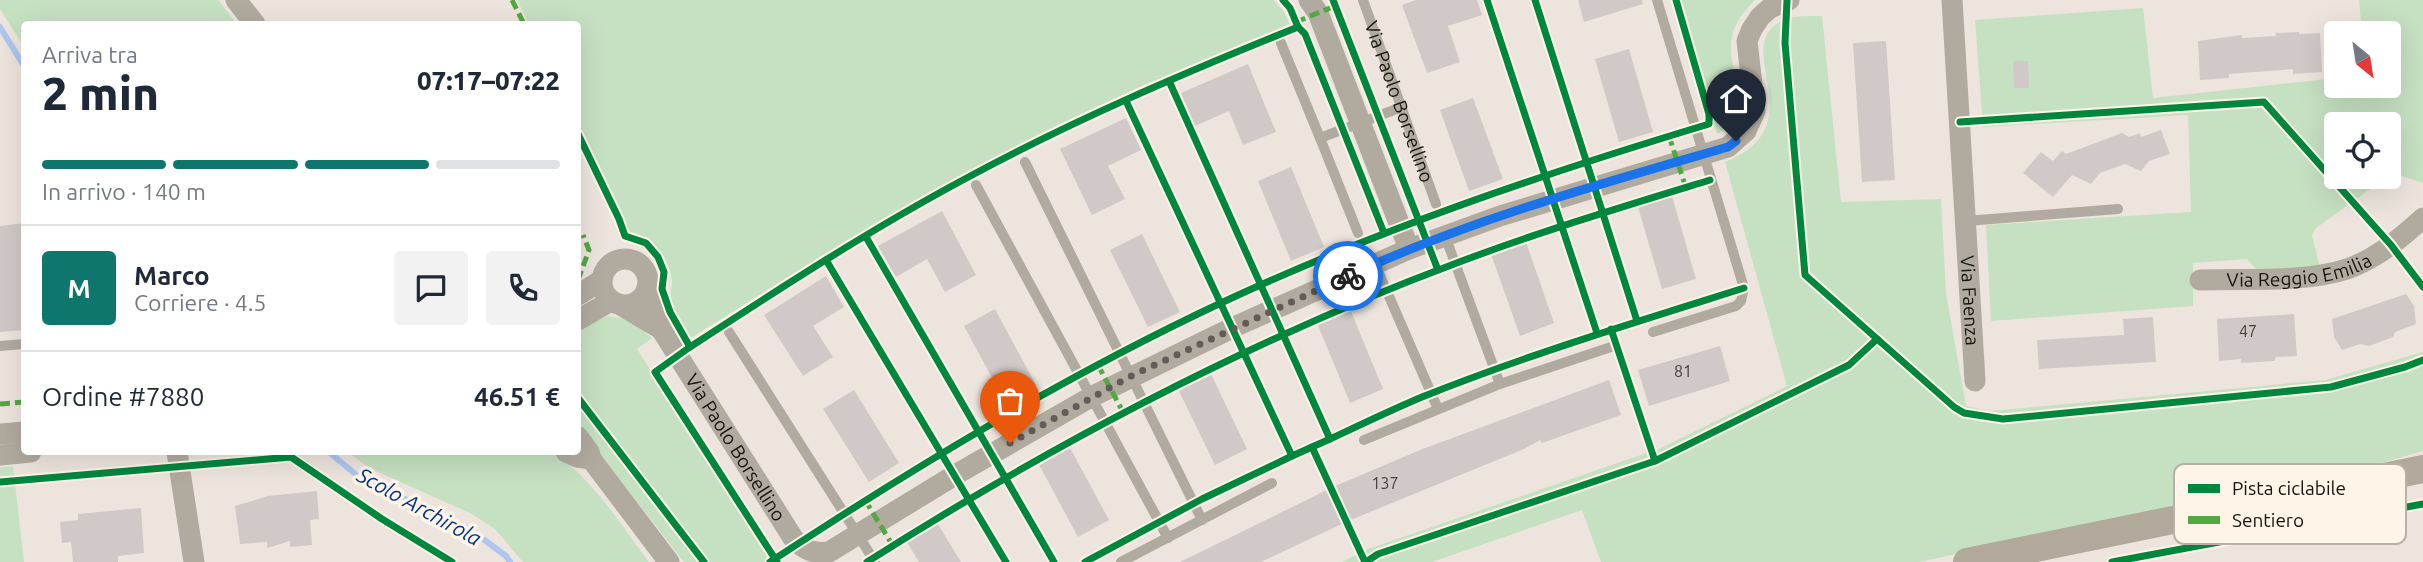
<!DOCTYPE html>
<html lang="it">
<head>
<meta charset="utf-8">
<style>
  body { margin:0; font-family:Ubuntu,sans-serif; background:#f2f2f3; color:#1f2937; height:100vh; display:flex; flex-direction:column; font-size:26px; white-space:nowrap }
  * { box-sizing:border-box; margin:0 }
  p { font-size:23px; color:#747a83 }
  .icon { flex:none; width:38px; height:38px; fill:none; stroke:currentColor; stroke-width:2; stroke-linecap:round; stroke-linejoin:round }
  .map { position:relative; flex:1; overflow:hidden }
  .panel { position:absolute; left:21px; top:21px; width:560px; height:434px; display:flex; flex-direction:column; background:#fff; border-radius:7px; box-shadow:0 7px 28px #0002 }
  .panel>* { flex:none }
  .needle { width:46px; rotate:150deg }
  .controls { position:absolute; left:2324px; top:21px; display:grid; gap:14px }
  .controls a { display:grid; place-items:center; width:77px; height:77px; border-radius:7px; background:#fff; box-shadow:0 7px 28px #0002; font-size:35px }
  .pin { position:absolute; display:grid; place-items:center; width:60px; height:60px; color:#fff; margin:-72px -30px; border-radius:50% 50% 50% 0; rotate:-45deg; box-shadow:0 0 7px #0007 }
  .pin .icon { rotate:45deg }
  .courier { position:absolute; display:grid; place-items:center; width:70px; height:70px; margin:-35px; border:5px solid #1a73e8; border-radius:50%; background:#fff; color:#222; box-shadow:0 2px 9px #0007 }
  .headline em { font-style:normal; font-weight:800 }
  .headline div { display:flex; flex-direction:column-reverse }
  .headline { display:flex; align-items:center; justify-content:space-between; height:119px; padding:0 21px }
  h1 { font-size:46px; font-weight:800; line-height:52px }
  .bar { display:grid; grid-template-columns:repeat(4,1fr); gap:10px 7px; align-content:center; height:84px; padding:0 21px }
  .bar i { height:9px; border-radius:5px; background:#e0e1e3 }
  .bar .current { background:#0f766e }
  .bar p { grid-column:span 4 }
  .line { display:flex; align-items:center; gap:18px; padding:0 21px; border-top:2px solid #e0e1e3 }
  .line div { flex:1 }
  .round { display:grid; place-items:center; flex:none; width:74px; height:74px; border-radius:7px; background:#f2f2f3 }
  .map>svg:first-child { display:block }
</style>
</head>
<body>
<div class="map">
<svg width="2423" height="562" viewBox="0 0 2423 562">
  <rect width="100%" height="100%" fill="#ede5dd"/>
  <!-- green -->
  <g fill="#c6e0c2">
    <polygon points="0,0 218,0 237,24 24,24 24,47 0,9"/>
    <path d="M517,0H1274L1284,12L1290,24L1137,88L961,177L846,241L689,339C681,327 674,311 671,297C670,292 672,286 672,281C669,257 653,239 630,233L578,124V24H529Z"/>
    <path d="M1679,0H1755C1743,12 1733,25 1731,42C1728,76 1759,114 1717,134Z"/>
    <polygon points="2359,0 2423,0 2423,183 2399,175 2389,176 2389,124 2336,124 2336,177 2387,177 2316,228 2312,235 2320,267 2258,271 2247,259 2193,263 2193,306 1991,321 1986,225 2191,212 2188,115 1983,127 1975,20 2143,8 2153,98 2336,78 2336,86 2389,86 2389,33 2362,33"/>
    <path d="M1822,16L1841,202L1941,199L1946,293L1966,406L1991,411L2325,380L2423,352V451L2389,461L1919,562H1601L1582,510L1432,562H1342L1368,549L1661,448L1787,386L1725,162C1819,124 1726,45 1784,20C1795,15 1811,16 1822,16Z"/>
    <polygon points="608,316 632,320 652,338 637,349 772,562 684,562 578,426 578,329"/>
    <path d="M348,452H550C589,472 622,527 649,562H523L495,529L470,513L369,468Z"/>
    <polygon points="13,466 24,562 0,562 0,467"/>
  </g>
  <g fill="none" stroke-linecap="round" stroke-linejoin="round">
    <!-- stream -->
    <g stroke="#aec6f0" stroke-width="6">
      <polyline points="0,27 24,66"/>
      <polyline points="329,452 360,478 471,530 506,556 510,562"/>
    </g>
  </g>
  <!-- building -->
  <g fill="#d0c9c7">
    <polygon points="1416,0 1477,0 1482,15 1448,26 1460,62 1427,73 1402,5"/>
    <polygon points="1578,0 1642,0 1643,4 1584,22"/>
    <polygon points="2299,32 2299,34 2320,33 2322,72 2293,74 2293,69 2229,74 2229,78 2200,80 2198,41 2242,35 2242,38 2276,36 2275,33"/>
    <polygon points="1886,41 1895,180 1862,182 1853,43"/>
    <polygon points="1629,49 1653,132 1619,142 1595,59"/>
    <polygon points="2013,61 2028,61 2029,88 2014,88"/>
    <polygon points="1248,64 1276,132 1243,145 1229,111 1195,126 1181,93"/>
    <polygon points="1473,98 1503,179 1469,191 1440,110"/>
    <polygon points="1126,118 1141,150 1108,166 1125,199 1092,215 1060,149"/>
    <polygon points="2161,130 2170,154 2149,161 2141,171 2125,164 2100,173 2091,184 2072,175 2053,197 2023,173 2041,152 2053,161 2062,151 2066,154 2122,133 2129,137 2140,133 2141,137"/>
    <polygon points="1291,167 1324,247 1291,261 1258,181"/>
    <polygon points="1672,196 1696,279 1662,289 1638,207"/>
    <polygon points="942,211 976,275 945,292 927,259 896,277 878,246"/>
    <polygon points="24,223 24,330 0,332 0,226"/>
    <polygon points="1142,234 1180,312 1148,327 1110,250"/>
    <polygon points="1526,242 1554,323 1520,336 1491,254"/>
    <polygon points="826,276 844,307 813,326 833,357 803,376 764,315"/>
    <polygon points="2406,294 2414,306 2416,324 2395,332 2393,337 2369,346 2360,344 2342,350 2334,337 2332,319"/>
    <polygon points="995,309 1036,385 1005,402 964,326"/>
    <polygon points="1350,309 1383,389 1350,403 1317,323"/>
    <polygon points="2294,314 2297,356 2275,357 2275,361 2241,363 2241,359 2219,361 2217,319"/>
    <polygon points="2153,317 2156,362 2039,369 2037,340 2124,335 2123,319"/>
    <polygon points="1720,346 1730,381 1649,406 1638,370"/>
    <polygon points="1210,372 1247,449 1215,465 1177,387"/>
    <polygon points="1609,380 1621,415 1542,443 1540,440 1524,449 1348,521 1261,562 1180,562 1333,487 1420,450"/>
    <polygon points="854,390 899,463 869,482 823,409"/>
    <polygon points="1068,444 1109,520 1078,537 1037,461"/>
    <polygon points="317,491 319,519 310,520 312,545 290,547 290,541 267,548 267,542 240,544 235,506 268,496"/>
    <polygon points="141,508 144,553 118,556 118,562 73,562 71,542 62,543 60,522 78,520 78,514"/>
    <polygon points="936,521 961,562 919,562 905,539"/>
  </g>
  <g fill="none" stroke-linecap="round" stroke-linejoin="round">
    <!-- lane -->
    <g stroke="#b1aa9f" stroke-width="10">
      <path id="s1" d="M1363,0L1436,204"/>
      <polyline points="1281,43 1320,138"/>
      <polyline points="1025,162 1202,520"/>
      <polyline points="976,185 1168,538"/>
      <polyline points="1966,221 2118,209"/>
      <polyline points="1358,233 1320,138 1402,107"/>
      <polyline points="1445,236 1500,384"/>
      <polyline points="1375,264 1438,409"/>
      <polyline points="729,332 875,562"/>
      <polyline points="1653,332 1736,306 1741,301 1744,288 1657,0"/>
      <polyline points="0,346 24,344"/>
      <polyline points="1364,440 1500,384 1617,345"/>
      <polyline points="1121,562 1272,483"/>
    </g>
    <!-- street -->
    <g stroke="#b1aa9f" stroke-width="21">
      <polyline points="236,0 255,24"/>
      <polyline points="1309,0 1318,13 1409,249"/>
      <path id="s2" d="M1952,0L1975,381"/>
      <circle cx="625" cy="282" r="23"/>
      <path id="s3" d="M2200,280C2245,278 2305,283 2347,269C2376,259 2401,238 2423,218"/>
      <polyline points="578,295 602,280"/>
      <polyline points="619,304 661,329 647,287"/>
      <polyline points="578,320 611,301"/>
      <path id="s4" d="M661,329L793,538C804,550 813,554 829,552L955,475L1091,397L1234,327L1409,249L1500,216L1728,147L1746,131L1755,111L1747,41L1752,29L1760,17L1770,8L1789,0"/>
      <polyline points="0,434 24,432"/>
      <polyline points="578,437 589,452 591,459 669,562"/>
      <polyline points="177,452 194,562"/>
      <polyline points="566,452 577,457 591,459"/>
      <polyline points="0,455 31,452"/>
    </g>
    <!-- secondary -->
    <polyline stroke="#b1a99c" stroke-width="28" points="1967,562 2423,469"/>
    <!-- quiet -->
    <g stroke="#52a841" stroke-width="5" stroke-dasharray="10 5" stroke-linecap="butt">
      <polyline points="512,0 524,24"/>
      <polyline points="1296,22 1335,6"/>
      <polyline points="1669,136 1686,188"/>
      <polyline points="578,280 589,250 583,235"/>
      <polyline points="1098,365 1123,412"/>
      <polyline points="0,404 24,402"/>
      <polyline points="865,500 893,546"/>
    </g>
    <defs>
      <g id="cycleway">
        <polyline points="1333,0 1438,270"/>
        <polyline points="1487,0 1597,333"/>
        <polyline points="1535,0 1637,321"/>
        <polyline points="1787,0 1785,43 1805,275 1954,407 1964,413 2003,419 2331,387 2405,367 2423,360"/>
        <polyline points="1298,27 1305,34 1384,233"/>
        <polyline points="1126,101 1292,456 1330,439 1169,81"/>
        <polyline points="1960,122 2264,102 2391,245 2423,287"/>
        <path d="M578,134L619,219L625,236L646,243L658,257L664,272L662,289L670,312L690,347C779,289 868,231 961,181C1069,122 1184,73 1298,27L1290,8L1283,0"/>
        <polyline points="866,237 1054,562"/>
        <polyline points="826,260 1006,562"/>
        <polyline points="1611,329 1655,461"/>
        <polyline points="690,347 655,372 777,562"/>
        <polyline points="578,398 704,562"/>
        <path d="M1330,439C1360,425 1391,410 1422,397C1527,355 1636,322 1744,288"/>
        <polyline points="1312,447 1365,562"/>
        <polyline points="0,482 291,457 382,519 452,562"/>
        <path d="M770,562C916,466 1065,376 1223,302C1380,229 1543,174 1709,124V114L1676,0"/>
        <path d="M867,562C1053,444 1248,341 1454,264C1538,232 1625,206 1710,180"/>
        <polyline points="1085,562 1202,499 1292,456"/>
        <polyline points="1366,562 1378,554 1655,461 1849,365 1877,339"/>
        <polyline points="2112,562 2423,504"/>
      </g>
    </defs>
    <!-- cycleway casing -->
    <use href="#cycleway" stroke="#fef4e8" stroke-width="11"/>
    <!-- cycleway -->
    <use href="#cycleway" stroke="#00873e" stroke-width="7"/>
  </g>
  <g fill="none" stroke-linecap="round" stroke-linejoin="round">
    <!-- done -->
    <polyline stroke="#625c56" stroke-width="7" stroke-dasharray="0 12.6" points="1010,443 1131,376 1348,276"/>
    <!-- route -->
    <path stroke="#1a73e8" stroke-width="9" d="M1348,276C1469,220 1600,184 1728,147L1736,141"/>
  </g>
  <g text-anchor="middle" stroke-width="7" stroke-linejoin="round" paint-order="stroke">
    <!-- number labels -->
    <g font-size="16" fill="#45403c">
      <text x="2248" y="337">47</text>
      <text x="1683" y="377">81</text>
      <text x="1385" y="489">137</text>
    </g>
    <!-- street labels -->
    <g font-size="19" fill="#17130e" stroke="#fef4e8">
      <text dy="7" stroke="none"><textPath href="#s1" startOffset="108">Via Paolo Borsellino</textPath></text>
      <text dy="7" stroke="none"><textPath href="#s3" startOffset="100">Via Reggio Emilia</textPath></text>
      <text dy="7" stroke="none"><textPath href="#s2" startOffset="301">Via Faenza</textPath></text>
      <text dy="7" stroke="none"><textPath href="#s4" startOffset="140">Via Paolo Borsellino</textPath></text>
    </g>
    <!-- water labels -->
    <g font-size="21" font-style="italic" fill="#00328a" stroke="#fef4e8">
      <text transform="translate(419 507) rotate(29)" y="7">Scolo Archirola</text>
    </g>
  </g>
  <!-- legend -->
  <rect x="2174" y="464" width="232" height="80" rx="10" fill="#fef4e8" stroke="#b9b0a7" stroke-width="2"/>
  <rect x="2188" y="484" width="32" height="9" fill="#00873e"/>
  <rect x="2188" y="516" width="32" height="8" fill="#52a841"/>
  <g font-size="19" fill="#17130e">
    <text x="2232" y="495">Pista ciclabile</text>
    <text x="2232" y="527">Sentiero</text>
  </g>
</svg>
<div class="controls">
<a><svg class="needle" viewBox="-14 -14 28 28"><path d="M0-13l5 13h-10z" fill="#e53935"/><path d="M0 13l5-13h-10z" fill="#747a83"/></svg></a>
<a><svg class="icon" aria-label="locate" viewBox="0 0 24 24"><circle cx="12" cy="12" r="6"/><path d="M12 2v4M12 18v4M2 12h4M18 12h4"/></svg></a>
</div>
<div class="pin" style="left:1010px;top:443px;background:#ea580c"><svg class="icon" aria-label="bag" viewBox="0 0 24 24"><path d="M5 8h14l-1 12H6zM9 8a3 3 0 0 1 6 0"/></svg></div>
<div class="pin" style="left:1736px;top:141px;background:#1f2937"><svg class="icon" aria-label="home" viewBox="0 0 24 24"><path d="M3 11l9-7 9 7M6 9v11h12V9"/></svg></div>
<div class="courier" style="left:1348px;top:276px"><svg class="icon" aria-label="bike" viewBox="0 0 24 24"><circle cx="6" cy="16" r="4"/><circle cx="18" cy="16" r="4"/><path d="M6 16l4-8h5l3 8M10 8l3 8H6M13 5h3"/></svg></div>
<section class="panel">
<div class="headline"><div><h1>2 min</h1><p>Arriva tra</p></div><em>07:17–07:22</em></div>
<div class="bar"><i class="current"></i><i class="current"></i><i class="current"></i><i></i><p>In arrivo · 140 m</p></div>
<div class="line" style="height:126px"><b class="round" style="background:#0f766e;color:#fff">M</b><div><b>Marco</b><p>Corriere · 4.5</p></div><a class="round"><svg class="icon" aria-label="chat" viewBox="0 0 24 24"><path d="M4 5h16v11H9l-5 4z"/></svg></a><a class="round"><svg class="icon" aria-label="phone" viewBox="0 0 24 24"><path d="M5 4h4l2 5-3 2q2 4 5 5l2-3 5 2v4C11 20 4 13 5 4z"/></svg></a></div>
<div class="line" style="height:91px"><div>Ordine #7880</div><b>46.51 €</b></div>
</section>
</div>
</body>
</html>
